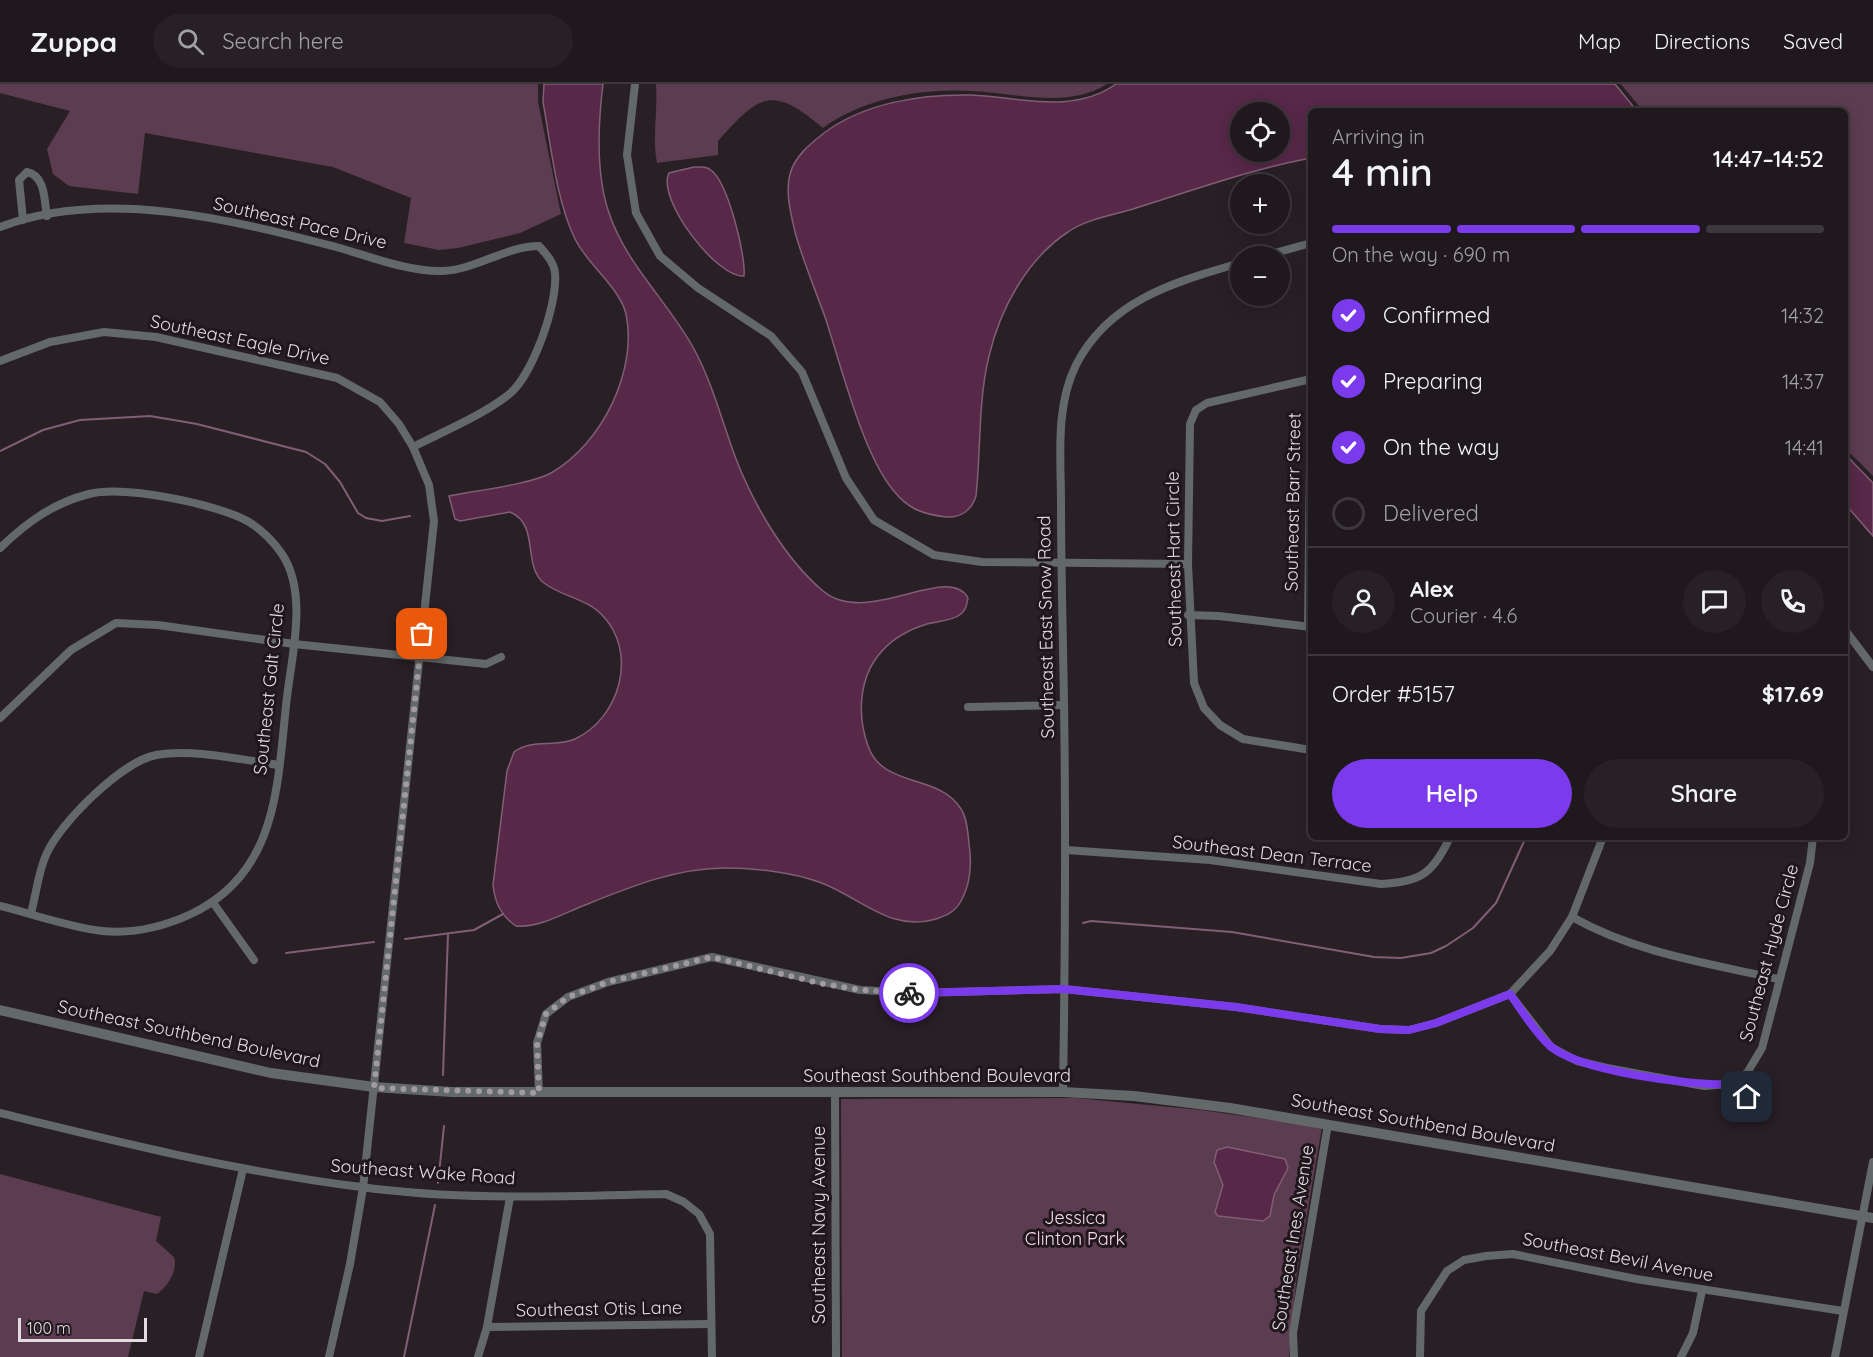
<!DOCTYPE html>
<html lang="en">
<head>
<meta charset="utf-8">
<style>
  body { margin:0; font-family:Quicksand,sans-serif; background:#272125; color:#f1f3f6; height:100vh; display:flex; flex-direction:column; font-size:22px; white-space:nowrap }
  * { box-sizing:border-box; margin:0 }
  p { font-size:20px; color:#a1a0a3 }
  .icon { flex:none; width:33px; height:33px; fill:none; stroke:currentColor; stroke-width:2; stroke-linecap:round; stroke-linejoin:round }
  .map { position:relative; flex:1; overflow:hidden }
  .panel { position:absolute; left:1308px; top:24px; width:540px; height:732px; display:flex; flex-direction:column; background:#1f181c; border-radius:9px; box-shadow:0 3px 15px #0003,0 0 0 2px #3c373b }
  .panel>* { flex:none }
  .tools { position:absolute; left:1230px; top:18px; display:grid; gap:12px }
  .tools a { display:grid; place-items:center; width:60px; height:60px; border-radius:50%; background:#1f181c; box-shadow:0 3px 15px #0003,0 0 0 2px #3c373b; font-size:30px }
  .scale { position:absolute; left:18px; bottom:15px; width:129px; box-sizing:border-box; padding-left:6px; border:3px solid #e2dce0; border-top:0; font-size:16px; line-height:21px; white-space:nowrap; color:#e2dce0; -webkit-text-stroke:4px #1f171c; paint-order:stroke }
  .pin { position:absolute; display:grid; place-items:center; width:51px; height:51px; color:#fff; margin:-26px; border-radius:12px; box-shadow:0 3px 9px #0006 }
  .courier { position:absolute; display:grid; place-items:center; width:60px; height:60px; margin:-30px; border:4px solid #7c3aed; border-radius:50%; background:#fff; color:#222; box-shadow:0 2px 8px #0007 }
  .summary em { font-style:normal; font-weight:600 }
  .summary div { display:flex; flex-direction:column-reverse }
  .summary { display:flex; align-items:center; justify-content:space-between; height:102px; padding:0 24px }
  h1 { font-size:39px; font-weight:600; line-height:45px }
  .bar { display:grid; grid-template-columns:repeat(4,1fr); gap:9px 6px; align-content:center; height:72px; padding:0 24px }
  .bar i { height:8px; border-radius:4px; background:#3c373b }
  .bar .current { background:#7c3aed }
  .bar p { grid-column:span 4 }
  .line { display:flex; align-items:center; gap:15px; padding:0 24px; border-top:2px solid #3c373b }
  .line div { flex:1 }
  .round { display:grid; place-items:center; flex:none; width:63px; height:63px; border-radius:32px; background:#272125 }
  ol { padding:0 24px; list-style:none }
  li { display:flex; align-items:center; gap:18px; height:66px }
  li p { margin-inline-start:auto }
  li .icon { padding:6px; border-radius:50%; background:#7c3aed; color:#fff; stroke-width:4 }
  li:last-child { color:#a1a0a3 }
  li i { width:33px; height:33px; border:3px solid #3c373b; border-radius:50% }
  .button { display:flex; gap:12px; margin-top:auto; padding:12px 24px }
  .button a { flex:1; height:69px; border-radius:36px; background:#7c3aed; color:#fff; font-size:24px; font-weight:600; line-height:69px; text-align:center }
  .button a+a { background:#272125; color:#f1f3f6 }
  header { display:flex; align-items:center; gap:36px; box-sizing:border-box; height:84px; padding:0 30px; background:#1f181c; border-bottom:2px solid #3c373b }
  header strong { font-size:28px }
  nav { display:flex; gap:33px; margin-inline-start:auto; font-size:21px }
  .search { width:420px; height:54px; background:#272125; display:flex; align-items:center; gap:15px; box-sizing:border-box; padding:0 21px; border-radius:33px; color:#a1a0a3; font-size:22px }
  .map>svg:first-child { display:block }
</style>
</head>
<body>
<header>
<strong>Zuppa</strong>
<div class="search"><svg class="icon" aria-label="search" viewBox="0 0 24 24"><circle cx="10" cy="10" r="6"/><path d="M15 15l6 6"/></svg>Search here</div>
<nav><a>Map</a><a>Directions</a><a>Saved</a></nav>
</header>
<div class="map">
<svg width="1873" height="1273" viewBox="0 0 1873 1273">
  <rect width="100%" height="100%" fill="#292025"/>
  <!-- green -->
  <g fill="#5c3c50">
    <polygon points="0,0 538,0 538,18 561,130 520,149 458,164 439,166 404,159 411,114 333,83 145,49 138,110 69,102 53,90 47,65 70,27 0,9"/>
    <path d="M656,0H1107C1068,25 1016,9 972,7C923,4 863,14 823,44C772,0 759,11 718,57V71L657,79C652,53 658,27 656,0Z"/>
    <polygon points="1621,0 1873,0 1873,392 1845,364 1845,27 1643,27"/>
    <polygon points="1076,1014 1201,1026 1322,1043 1297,1189 1289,1273 842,1273 841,1015"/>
    <path d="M0,1090L161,1133L156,1157L174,1173C178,1187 168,1202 157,1210L144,1207L128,1273H0Z"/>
  </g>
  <!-- water -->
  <g fill="#572848" stroke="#815e76" stroke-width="1.5" fill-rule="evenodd">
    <path d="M544,0H603C598,40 596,88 608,126C625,180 668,217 694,265C713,300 722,338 736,375C754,421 785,475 823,507C867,544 948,478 968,514C967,520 966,526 961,530C953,537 937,537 927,540C891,551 866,575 862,613C860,630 862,645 868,662C883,705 939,689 961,725C967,734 968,749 969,760C972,780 971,799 961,817C955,828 947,831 936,835C890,849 859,812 819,798C791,788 754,784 725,784C676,784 630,803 585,821C564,829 540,844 516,842C501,832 495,819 493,801L507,687L514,668C532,654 555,664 575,655C620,634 638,569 603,532C587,514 562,513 544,499C522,482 540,440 510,428L460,437L455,435L449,412C473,407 532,400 551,389C601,361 638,287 626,230C620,204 587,180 575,155C556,116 551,61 543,18Z"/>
    <path d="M1116,0H1615L1637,27H1311V74C1252,85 1194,106 1136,124C1115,131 1086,135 1068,148C1027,175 1000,225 989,272C978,317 981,366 976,412C972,425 962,434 946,433C922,430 908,425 893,406C862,368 841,281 825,233C815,205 803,177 795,148C791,130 785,108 790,90C795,72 810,60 824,49C864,19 921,10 971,11C1019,13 1073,31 1116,0ZM1280,28V68H1240V28Z"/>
    <path d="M694,83C701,83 706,82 712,87C728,100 746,171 744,192C716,194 656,114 669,89Z"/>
    <polygon points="1845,370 1873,399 1873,452 1845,420"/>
    <polygon points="1227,1063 1285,1075 1288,1084 1274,1111 1270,1132 1263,1137 1218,1132 1215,1128 1223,1101 1214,1078 1217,1066"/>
  </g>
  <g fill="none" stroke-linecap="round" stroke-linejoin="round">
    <!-- stream -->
    <g stroke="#815e76" stroke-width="2">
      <polyline points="0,367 43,346 80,336 150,332 197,340 306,368 325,380 340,398 358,429 366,434 382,437 410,432"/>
      <polyline points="1083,839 1091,837 1232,848 1374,873 1401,874 1431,869 1446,862 1473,844 1496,819 1526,753"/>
      <polyline points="405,855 474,846 503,830"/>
      <polyline points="286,869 374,858"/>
      <polyline points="443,991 448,850"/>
      <polyline points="438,1099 444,1042"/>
      <polyline points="404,1273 435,1121"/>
    </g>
    <!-- minor -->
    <g stroke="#636969" stroke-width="8">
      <polyline points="635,0 627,71 636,129 660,172 698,204 771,252 802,288 846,394 874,436 934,471 982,478 1188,480"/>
      <path d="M23,136L19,96L27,88C46,92 44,117 47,132"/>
      <path d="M0,143C105,103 232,136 336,163C369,172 408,188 442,187C476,186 506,162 539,162C546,170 554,178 555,189C558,220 532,294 507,312C479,333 444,347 413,363"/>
      <polyline points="1264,172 1311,159"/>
      <polyline points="0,277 50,258 104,248 156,253 337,294 380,318 399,340 413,363 429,401 434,437 363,1104 350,1180 329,1273"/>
      <path d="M0,464C26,439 53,419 89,410C124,401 218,420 249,438C261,445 274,458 282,470C308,509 292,570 287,613C277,698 280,788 191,830C163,843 133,850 102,847C68,843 33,830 0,822"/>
      <polyline points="1188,531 1219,532 1311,543"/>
      <polyline points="1308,542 1311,295 1207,319 1196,326 1190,340 1188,480 1194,599 1204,624 1220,641 1243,655 1311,666"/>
      <polyline points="1845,546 1873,583"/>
      <polyline points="968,623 1064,621"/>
      <polyline points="0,634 71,566 116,539 158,541 294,560 486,580 501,573"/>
      <path d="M1066,766L1210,776L1381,800C1420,798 1433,790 1450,753"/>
      <polyline points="214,820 254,876"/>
      <path d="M31,829C36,811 38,789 46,771C60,739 121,678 156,671C192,664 242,676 279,681"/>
      <path d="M1572,833C1636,869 1707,879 1778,895"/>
      <polyline points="1510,910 1551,963 1577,977 1607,984 1704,1002 1729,1000 1747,989 1762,964 1810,779 1813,753"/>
      <polyline points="1729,1000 1736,1010 1747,1013 1754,1005 1747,989"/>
      <polyline points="835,1008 836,1273"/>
      <path d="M1063,1008C1065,879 1066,750 1064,620C1063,553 1061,486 1061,419C1061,374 1055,323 1076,281C1109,216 1175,198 1240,179"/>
      <polyline points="539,1009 537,959 546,930 568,913 608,898 712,873 860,906 920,909 1064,905 1236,923 1380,945 1409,946 1436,939 1510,910 1550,867 1572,833 1603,753"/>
      <path d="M0,1029C119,1058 239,1088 361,1103C462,1117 565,1112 666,1110L684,1118L699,1130L710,1150L712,1273"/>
      <polyline points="487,1243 711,1240"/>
      <polyline points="199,1273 243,1085"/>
      <polyline points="478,1273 487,1243 510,1113"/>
      <polyline points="1294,1273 1293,1249 1328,1040"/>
      <polyline points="1420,1273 1421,1227 1447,1187 1464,1176 1486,1172 1513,1170 1636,1195 1843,1227"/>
      <polyline points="1681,1273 1693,1249 1702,1207"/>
      <polyline points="1835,1273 1873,1078"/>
    </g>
    <!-- tertiary -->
    <polyline stroke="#636969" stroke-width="10" points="0,926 271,989 374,1003 452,1008 1063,1008 1134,1012 1230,1024 1873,1134"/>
  </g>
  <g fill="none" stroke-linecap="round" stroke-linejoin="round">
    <!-- done -->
    <polyline stroke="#a19a9f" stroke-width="6" stroke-dasharray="0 10.8" points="422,550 374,1004 539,1009 537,959 546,930 568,913 608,898 712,873 819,899 860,906 909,909"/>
    <!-- route -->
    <path stroke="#7c3aed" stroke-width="8" d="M909,909L1064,905L1236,923L1380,945L1409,946L1436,939L1510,910C1522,927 1534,947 1549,961C1577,987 1691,1002 1729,1000L1736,1010L1747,1013"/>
  </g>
  <g text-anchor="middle" stroke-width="6" stroke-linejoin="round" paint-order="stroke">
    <!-- street labels -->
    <g font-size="18" fill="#e2dce0" stroke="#1f171c">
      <text transform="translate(300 139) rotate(13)" y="6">Southeast Pace Drive</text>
      <text transform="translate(240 256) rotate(12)" y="6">Southeast Eagle Drive</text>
      <text transform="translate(1293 418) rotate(-89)" y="6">Southeast Barr Street</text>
      <text transform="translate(1174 475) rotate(-91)" y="6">Southeast Hart Circle</text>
      <text transform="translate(1046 543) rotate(-91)" y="6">Southeast East Snow Road</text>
      <text transform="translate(269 605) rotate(-84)" y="6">Southeast Galt Circle</text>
      <text transform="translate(1272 770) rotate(7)" y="6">Southeast Dean Terrace</text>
      <text transform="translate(1769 869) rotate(-75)" y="6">Southeast Hyde Circle</text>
      <text transform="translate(189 950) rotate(12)" y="6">Southeast Southbend Boulevard</text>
      <text x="937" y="998">Southeast Southbend Boulevard</text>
      <text transform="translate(1423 1039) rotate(10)" y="6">Southeast Southbend Boulevard</text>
      <text transform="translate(423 1088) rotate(4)" y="6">Southeast Wake Road</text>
      <text transform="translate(819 1141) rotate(-90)" y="6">Southeast Navy Avenue</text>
      <text transform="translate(1293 1154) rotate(-81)" y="6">Southeast Ines Avenue</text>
      <text transform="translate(1618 1173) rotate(11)" y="6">Southeast Bevil Avenue</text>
      <text transform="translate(599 1225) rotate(-1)" y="6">Southeast Otis Lane</text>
    </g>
    <!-- park labels -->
    <g font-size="18" fill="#f8d7eb" stroke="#1f171c">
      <text x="1075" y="1140">Jessica<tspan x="1075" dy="21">Clinton Park</tspan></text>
    </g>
  </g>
</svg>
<div class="tools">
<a><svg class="icon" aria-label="locate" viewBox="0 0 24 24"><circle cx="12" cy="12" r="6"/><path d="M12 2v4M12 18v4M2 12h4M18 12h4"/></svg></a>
<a>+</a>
<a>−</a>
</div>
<div class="scale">100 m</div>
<div class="pin" style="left:422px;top:550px;background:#ea580c"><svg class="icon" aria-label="bag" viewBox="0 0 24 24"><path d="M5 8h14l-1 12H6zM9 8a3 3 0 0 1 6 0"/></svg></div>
<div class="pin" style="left:1747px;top:1013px;background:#1f2937"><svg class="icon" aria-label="home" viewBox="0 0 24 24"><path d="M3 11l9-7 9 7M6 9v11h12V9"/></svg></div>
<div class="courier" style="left:909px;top:909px"><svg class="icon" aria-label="bike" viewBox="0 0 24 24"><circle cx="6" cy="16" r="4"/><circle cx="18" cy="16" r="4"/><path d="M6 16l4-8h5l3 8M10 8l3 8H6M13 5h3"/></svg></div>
<section class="panel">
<div class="summary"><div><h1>4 min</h1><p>Arriving in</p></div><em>14:47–14:52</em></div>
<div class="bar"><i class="current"></i><i class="current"></i><i class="current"></i><i></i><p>On the way · 690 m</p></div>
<ol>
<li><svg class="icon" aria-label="check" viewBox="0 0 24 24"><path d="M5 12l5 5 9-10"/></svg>Confirmed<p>14:32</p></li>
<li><svg class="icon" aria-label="check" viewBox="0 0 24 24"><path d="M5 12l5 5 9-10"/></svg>Preparing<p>14:37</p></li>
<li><svg class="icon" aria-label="check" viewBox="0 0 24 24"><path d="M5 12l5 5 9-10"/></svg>On the way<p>14:41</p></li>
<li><i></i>Delivered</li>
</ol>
<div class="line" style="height:108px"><a class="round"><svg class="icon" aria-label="person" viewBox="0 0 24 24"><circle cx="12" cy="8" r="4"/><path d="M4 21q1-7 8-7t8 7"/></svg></a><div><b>Alex</b><p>Courier · 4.6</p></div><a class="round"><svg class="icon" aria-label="chat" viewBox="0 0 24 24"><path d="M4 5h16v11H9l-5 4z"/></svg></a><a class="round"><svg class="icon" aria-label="phone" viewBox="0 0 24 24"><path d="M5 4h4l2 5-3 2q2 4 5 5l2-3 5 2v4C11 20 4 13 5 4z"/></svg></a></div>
<div class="line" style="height:78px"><div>Order #5157</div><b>$17.69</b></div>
<div class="button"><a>Help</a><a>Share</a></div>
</section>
</div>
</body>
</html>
